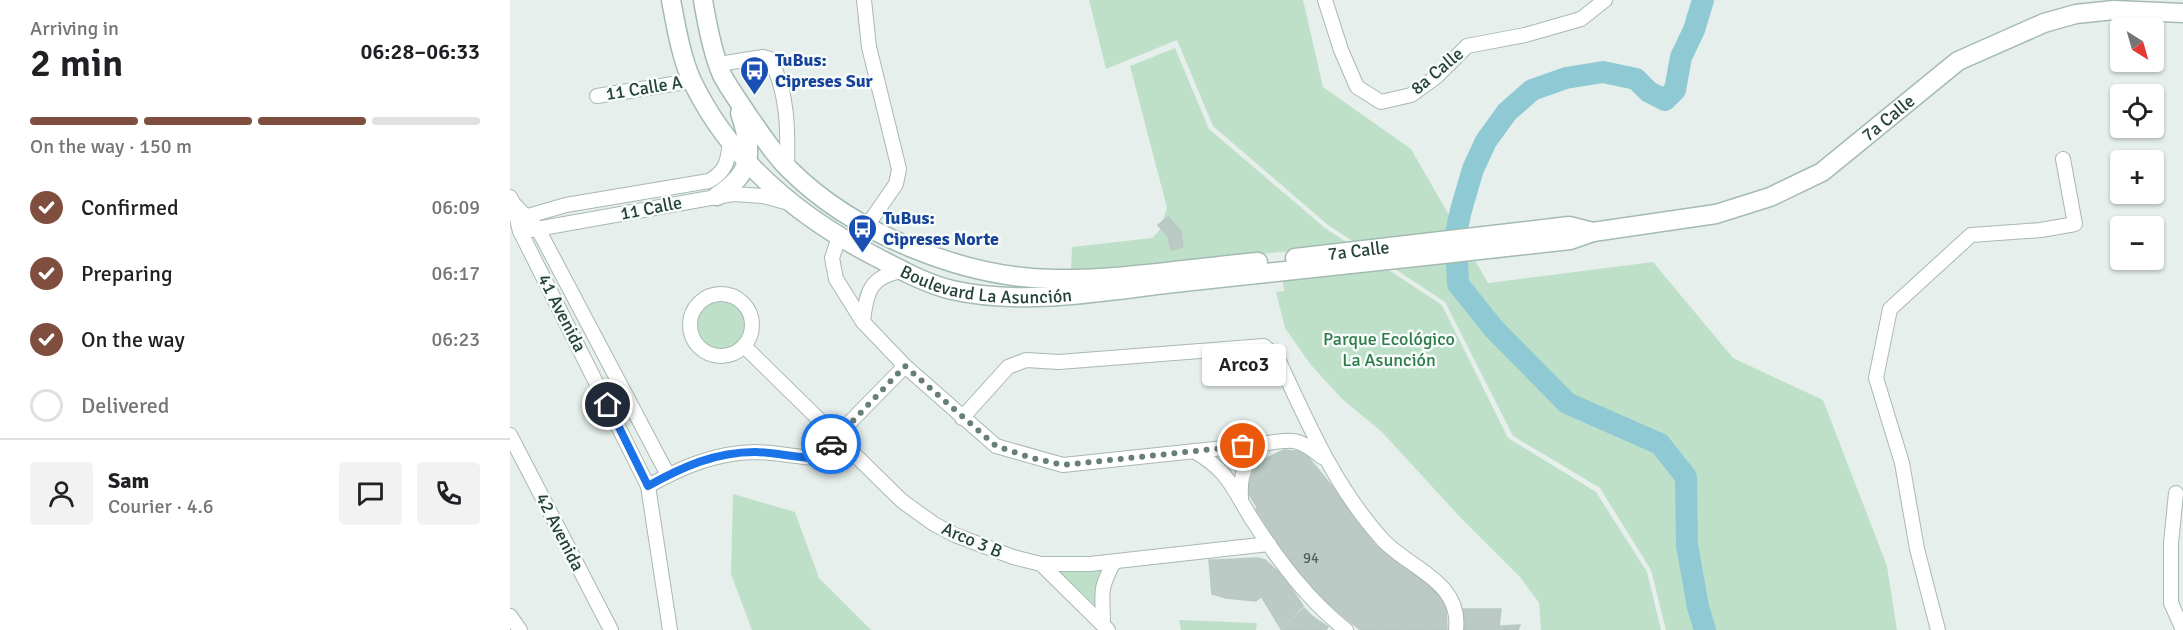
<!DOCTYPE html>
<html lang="en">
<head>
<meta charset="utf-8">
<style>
  body { margin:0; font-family:Signika,sans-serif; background:#f2f2f2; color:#202124; height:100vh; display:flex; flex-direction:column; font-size:22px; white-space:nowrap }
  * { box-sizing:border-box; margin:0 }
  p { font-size:20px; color:#757577 }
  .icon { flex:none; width:33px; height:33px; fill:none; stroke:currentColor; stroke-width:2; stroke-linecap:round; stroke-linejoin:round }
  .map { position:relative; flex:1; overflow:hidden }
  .side { display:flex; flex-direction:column; background:#fff; width:510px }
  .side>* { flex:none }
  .needle { width:39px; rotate:143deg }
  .buttons { position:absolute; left:1600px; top:18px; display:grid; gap:12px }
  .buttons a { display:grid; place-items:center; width:54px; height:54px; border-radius:6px; background:#fff; box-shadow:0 2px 4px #0004; font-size:30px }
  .pin { position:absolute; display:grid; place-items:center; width:51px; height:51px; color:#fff; margin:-26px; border:3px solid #fff; border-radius:50%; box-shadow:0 2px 6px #0007 }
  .courier { position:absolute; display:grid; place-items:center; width:60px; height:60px; margin:-30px; border:4px solid #1a73e8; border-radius:50%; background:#fff; color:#222; box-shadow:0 2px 8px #0007 }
  .bubble { position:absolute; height:42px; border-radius:6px; background:#fff; box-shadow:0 2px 4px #0004; font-size:20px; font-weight:600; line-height:42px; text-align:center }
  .summary em { font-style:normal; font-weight:600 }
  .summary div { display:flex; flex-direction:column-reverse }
  .summary { display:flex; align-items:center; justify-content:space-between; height:102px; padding:0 30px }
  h1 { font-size:39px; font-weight:600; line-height:45px }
  .bar { display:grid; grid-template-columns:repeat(4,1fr); gap:9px 6px; align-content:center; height:72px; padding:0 30px }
  .bar i { height:8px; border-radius:4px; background:#e0e0e0 }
  .bar .selected { background:#7f4e3f }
  .bar p { grid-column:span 4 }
  .line { display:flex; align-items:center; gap:15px; padding:0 30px; border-top:2px solid #e0e0e0 }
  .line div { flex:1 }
  .round { display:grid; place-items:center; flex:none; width:63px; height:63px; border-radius:6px; background:#f2f2f2 }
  ol { padding:0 30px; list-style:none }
  li { display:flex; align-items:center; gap:18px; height:66px }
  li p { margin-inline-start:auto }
  li .icon { padding:6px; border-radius:50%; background:#7f4e3f; color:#fff; stroke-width:4 }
  li:last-child { color:#757577 }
  li i { width:33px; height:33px; border:3px solid #e0e0e0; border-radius:50% }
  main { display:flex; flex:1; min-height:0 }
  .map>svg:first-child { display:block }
</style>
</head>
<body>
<main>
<section class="side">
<div class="summary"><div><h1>2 min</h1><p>Arriving in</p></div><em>06:28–06:33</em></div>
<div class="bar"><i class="selected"></i><i class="selected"></i><i class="selected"></i><i></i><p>On the way · 150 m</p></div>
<ol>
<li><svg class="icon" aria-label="check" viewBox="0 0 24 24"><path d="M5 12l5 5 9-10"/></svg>Confirmed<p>06:09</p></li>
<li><svg class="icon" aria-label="check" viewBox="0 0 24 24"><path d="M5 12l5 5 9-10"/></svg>Preparing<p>06:17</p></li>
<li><svg class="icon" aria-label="check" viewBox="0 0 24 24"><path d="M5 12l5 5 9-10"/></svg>On the way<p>06:23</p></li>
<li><i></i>Delivered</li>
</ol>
<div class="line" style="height:108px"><a class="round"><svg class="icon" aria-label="person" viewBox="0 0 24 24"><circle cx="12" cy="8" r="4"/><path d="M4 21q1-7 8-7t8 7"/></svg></a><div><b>Sam</b><p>Courier · 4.6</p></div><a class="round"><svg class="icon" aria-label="chat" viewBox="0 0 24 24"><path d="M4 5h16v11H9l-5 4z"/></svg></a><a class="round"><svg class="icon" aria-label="phone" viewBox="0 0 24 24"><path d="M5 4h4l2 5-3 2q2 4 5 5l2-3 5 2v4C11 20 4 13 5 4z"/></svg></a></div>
</section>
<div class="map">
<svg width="1673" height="630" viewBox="0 0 1673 630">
  <rect width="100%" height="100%" fill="#e6efeb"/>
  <!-- green -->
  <g fill="#bfe0c8">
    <polygon points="579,0 793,0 813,87 901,149 978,283 1143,262 1223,358 1313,400 1377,566 1387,630 1156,630 1141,570 1090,488 1003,436 935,302 818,225 703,126 667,40 596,69"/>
    <polygon points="665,48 699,129 815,228 932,305 998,438 1086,492 1137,572 1151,630 1031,630 1029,603 1010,577 950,517 871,431 832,399 801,365 775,328 766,292 774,291 772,277 785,274 781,251 602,269 561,270 562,247 642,238 649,231 657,208 620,66"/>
    <circle cx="212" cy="325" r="25"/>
    <polygon points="223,494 285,512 309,578 361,630 242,630 221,574"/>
    <polygon points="595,567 591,611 545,568"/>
    <polygon points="669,620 747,623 746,630 671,630"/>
  </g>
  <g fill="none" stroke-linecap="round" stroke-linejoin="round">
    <!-- river -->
    <polyline stroke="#8ec9d4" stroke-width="22" points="1193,0 1184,30 1171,57 1165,90 1155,100 1139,92 1126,79 1093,72 1056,78 1022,90 997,112 976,141 963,169 951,210 946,233 948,284 984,329 1057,403 1150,444 1176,477 1177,545 1188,607 1195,630"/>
  </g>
  <!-- building -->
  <g fill="#bbcac4" stroke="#b8c9c2" stroke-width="1.5">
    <polygon points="658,217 671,231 673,247 661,250 658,236 648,225"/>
    <polygon points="774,450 794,452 807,468 776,489 757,458"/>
    <polygon points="757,458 776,489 747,507 739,494 738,482 749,463"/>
    <polygon points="807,468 821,485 788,508 776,489"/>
    <polygon points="821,485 831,500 798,523 788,508"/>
    <polygon points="776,489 788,508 758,528 746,509"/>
    <polygon points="831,500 842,514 808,540 798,523"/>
    <polygon points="788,508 798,525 767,546 758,528"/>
    <polygon points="841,515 853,530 821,555 808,540"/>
    <polygon points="798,525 808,540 780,561 767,546"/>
    <polygon points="853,530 864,543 835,571 821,555"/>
    <polygon points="808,540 821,555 792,578 780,561"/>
    <polygon points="864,544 875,552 853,584 836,572"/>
    <polygon points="875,552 891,562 870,595 853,584"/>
    <polygon points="821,555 835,571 811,597 792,578"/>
    <polygon points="747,558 755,560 774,577 746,601 716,598 709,560"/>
    <polygon points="699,560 709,560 716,598 702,594"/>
    <polygon points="891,562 906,574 884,605 870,595"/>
    <polygon points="836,572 853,584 832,615 811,597"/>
    <polygon points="906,574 920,587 901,615 884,605"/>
    <polygon points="774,577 793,606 771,629 751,596"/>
    <polygon points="853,584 870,595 848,628 832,615"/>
    <polygon points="920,587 931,598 936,610 937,630 925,630 901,615"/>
    <polygon points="870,595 884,605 868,630 850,630 848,628"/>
    <polygon points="884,605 901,615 891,630 868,630"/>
    <polygon points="794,608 803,617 793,630 772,630"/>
    <polygon points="952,609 991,609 989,626 953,628"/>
    <polygon points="803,617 818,627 816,630 793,630"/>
    <polygon points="901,617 924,630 892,630"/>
    <polygon points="1010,625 1008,630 953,630 953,628"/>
  </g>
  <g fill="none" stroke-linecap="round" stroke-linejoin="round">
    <defs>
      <g id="minor">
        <polyline points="815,0 831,50 847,87 871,102 901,95 926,77 957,46 1015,35 1071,19 1095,0"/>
        <path d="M209,64L253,57L260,59C278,91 278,131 277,167"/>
        <polyline points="87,96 182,81"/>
        <path d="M0,197C7,208 6,219 10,231L138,486L160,630"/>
        <polyline points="5,205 28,229 158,475"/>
        <path d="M11,218L56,205L199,181C217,171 218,160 220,141"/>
        <polyline points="21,230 223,194 253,196 279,203"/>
        <path d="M329,237L322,258L326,279L353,322L395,366L486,446L553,465L752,444C783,439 787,437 812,457"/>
        <polyline points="343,246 386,184 389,169 359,47 354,0"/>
        <circle cx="211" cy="325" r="31"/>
        <path d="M353,322C356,293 360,276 392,271"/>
        <polyline points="234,346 392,501 424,524 445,535 503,557 531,564 580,564 759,544"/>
        <path d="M452,418L498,367L516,360L549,362L754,346L767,357C797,421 824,486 872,539C899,569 952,581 946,630"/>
        <polyline points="0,435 101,630"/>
        <path d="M684,451C720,472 722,488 743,521C769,561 798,600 836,630"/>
        <path d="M138,486C172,467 205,453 244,452C265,452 285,457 305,458L395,366"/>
        <polyline points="1666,493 1661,543 1661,603 1673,630"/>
        <path d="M731,498C729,474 736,462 752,444"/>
        <polyline points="531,564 598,630"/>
        <polyline points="0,616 10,630"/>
        <path d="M593,623C593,592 588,592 604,562"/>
        <polyline points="1428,630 1407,549 1392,463 1366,378 1380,309 1461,235 1531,230 1565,224 1553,159"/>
      </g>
      <g id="secondary">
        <path id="s1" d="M161,0C166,26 171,57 182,81C221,162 291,219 370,259C393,271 417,284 442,290C517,307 598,290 673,282C802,269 931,254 1060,240L1083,232L1206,214L1260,197L1312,172L1448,61L1534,23L1566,14L1604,10L1673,13"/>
        <path d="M193,0C197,24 202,52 212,75C220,90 230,103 239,117C251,134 263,153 278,168C342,233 453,278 544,279C611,280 682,268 748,262"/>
        <path d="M207,196C244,172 243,152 230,113"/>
        <path id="s2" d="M785,258L1059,226L1083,232"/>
      </g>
    </defs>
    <!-- minor casing -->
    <use href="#minor" stroke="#a8b8b2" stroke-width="16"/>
    <!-- secondary casing -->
    <use href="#secondary" stroke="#a4bbb3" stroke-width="21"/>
    <!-- minor -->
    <use href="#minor" stroke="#fff" stroke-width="14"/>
    <!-- secondary -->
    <use href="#secondary" stroke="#fff" stroke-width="18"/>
  </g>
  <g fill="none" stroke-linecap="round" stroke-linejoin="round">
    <!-- done -->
    <polyline stroke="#687f78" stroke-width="6" stroke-dasharray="0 10.8" points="321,444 395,366 486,446 522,458 553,465 733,446"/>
    <!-- route -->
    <path stroke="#1a73e8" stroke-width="8" d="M98,405L138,486C172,467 205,452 245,452C265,452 285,458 306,458L321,444"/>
  </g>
  <!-- icons -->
  <defs>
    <symbol id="bus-pin" viewBox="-11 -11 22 30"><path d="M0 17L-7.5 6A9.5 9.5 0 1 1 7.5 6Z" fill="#1a4fb4" stroke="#f7fbf9"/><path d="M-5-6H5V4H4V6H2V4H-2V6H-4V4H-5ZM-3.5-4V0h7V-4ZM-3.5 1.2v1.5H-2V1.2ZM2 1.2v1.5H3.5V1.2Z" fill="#fff"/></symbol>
  </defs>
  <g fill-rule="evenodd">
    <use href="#bus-pin" x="228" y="54" width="33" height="45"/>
    <use href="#bus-pin" x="336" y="212" width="33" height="45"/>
  </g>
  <g text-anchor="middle" stroke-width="5" stroke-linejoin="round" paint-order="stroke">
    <!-- number labels -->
    <g font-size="15" fill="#4a645c">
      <text x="801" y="563">94</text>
    </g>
    <!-- transit labels -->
    <g font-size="18" font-weight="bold" fill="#164399" stroke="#f7fbf9" text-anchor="start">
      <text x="265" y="66">TuBus:<tspan x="265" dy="21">Cipreses Sur</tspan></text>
      <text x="373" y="224">TuBus:<tspan x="373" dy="21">Cipreses Norte</tspan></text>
    </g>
    <!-- street labels -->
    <g font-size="18" fill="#24423a" stroke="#f7fbf9">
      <text transform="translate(927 71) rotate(-40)" y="6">8a Calle</text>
      <text transform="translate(134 88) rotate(-9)" y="6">11 Calle A</text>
      <text dy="6" stroke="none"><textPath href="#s1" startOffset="1396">7a Calle</textPath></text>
      <text transform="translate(141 208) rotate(-11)" y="6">11 Calle</text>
      <text dy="6" stroke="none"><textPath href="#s2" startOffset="64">7a Calle</textPath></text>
      <text dy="6" stroke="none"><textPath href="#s1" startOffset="459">Boulevard La Asunción</textPath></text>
      <text transform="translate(52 313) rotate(63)" y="6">41 Avenida</text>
      <text transform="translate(50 532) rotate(63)" y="6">42 Avenida</text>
      <text transform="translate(462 540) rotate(23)" y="6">Arco 3 B</text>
    </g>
    <!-- park labels -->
    <g font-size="18" fill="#2d7a4b" stroke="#f7fbf9">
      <text x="879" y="345">Parque Ecológico<tspan x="879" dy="21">La Asunción</tspan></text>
    </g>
  </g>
</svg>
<div class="buttons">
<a><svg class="needle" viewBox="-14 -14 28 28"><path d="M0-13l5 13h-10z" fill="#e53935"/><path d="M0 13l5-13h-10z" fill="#757577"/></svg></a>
<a><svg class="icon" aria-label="locate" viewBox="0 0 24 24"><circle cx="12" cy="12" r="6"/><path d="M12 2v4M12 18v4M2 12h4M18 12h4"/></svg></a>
<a>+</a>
<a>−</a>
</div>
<div class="pin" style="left:733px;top:446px;background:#ea580c"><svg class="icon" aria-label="bag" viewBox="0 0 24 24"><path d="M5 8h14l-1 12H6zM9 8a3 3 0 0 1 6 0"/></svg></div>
<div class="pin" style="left:98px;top:405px;background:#1f2937"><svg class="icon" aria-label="home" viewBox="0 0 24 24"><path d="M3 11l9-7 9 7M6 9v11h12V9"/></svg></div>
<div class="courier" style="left:321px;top:444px"><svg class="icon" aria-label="car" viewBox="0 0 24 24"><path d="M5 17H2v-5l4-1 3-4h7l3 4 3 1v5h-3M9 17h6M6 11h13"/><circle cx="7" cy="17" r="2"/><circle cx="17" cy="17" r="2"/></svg></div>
<div class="bubble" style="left:692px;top:344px;width:84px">Arco3</div>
</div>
</main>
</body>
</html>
